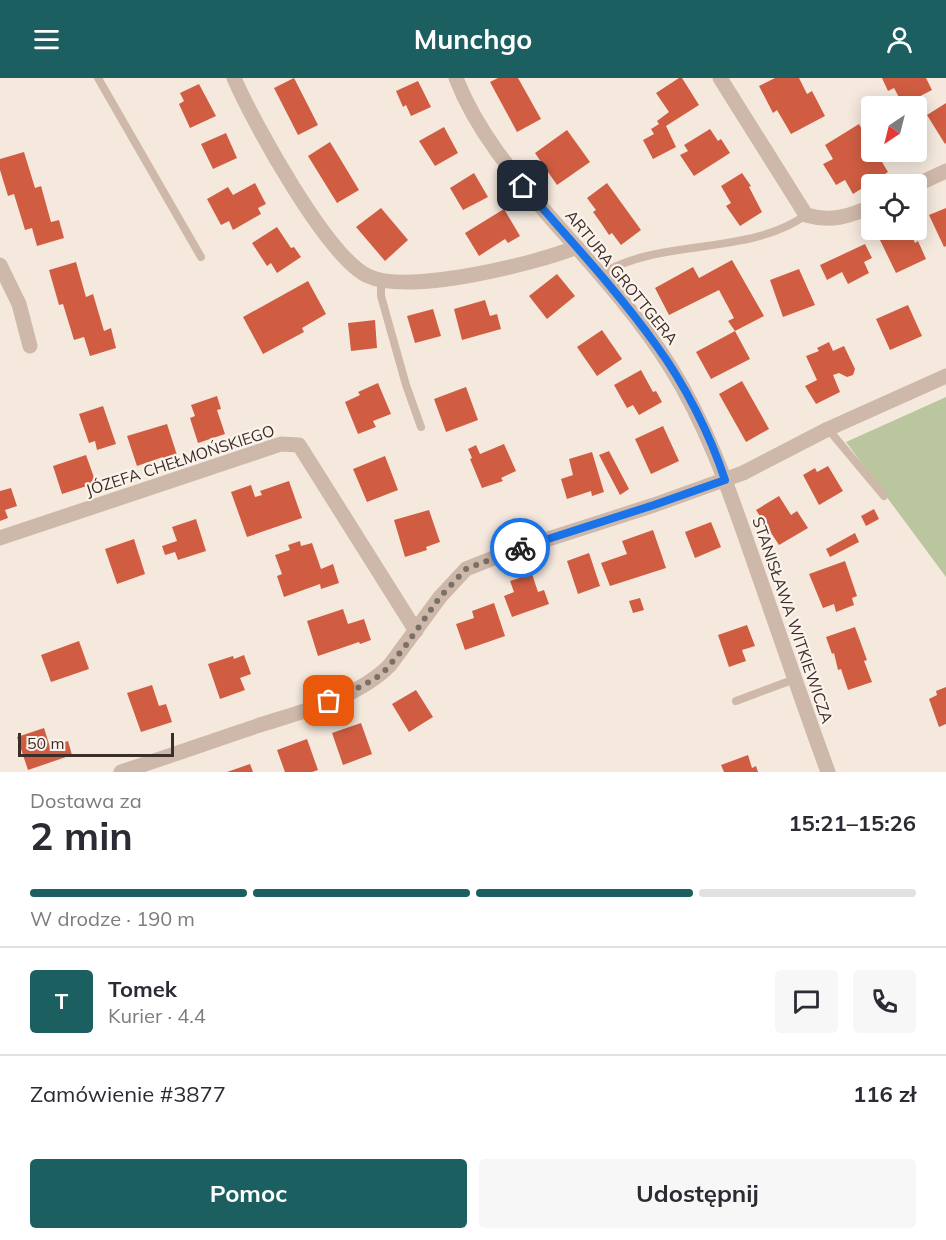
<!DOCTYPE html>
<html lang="pl">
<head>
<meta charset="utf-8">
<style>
  body { margin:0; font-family:Mulish,sans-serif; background:#f7f7f7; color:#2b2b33; height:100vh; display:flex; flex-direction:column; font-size:22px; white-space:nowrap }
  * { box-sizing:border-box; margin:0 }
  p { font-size:20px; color:#7c7c81 }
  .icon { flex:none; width:33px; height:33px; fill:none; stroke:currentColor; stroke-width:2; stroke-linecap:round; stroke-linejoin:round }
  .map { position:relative; height:694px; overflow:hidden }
  .side { display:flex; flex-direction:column; background:#fff; flex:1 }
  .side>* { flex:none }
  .needle { width:39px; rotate:215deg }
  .controls { position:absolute; left:861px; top:18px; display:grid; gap:12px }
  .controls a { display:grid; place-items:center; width:66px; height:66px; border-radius:6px; background:#fff; box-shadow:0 3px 15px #0003; font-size:30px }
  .scale { position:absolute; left:18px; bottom:15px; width:156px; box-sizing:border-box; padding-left:6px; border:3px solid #3b2e29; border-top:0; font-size:16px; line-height:21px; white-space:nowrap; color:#3b2e29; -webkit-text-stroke:4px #fcf3ec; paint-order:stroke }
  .pin { position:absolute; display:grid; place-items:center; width:51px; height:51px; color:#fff; margin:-26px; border-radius:12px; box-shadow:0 3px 9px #0006 }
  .courier { position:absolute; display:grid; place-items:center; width:60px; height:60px; margin:-30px; border:4px solid #1a73e8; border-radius:50%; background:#fff; color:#222; box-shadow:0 2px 8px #0007 }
  .headline em { font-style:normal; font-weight:700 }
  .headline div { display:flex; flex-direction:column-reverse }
  .headline { display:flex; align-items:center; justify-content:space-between; height:102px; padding:0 30px }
  h1 { font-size:39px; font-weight:700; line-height:45px }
  .bar { display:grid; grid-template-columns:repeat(4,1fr); gap:9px 6px; align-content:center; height:72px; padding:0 30px }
  .bar i { height:8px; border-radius:4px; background:#e1e1e2 }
  .bar .current { background:#1b5f61 }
  .bar p { grid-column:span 4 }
  .line { display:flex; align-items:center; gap:15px; padding:0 30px; border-top:2px solid #e1e1e2 }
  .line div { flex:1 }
  .round { display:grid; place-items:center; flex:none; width:63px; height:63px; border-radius:6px; background:#f7f7f7 }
  .cta { display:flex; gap:12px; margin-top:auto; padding:12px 30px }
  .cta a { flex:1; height:69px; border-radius:6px; background:#1b5f61; color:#fff; font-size:24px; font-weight:700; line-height:69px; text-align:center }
  .cta a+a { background:#f7f7f7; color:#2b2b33 }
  header { display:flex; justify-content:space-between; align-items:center; height:78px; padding:0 30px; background:#1b5f61; color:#fff; font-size:27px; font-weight:700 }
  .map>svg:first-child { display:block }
</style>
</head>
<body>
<header><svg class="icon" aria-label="menu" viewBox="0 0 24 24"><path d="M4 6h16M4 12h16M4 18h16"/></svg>Munchgo<svg class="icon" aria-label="person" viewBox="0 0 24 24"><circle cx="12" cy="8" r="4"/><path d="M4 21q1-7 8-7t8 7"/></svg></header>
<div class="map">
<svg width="946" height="694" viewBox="0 0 946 694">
  <rect width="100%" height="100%" fill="#f5e9de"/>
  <!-- green -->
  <polygon fill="#bac69d" points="946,319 946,499 846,364"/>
  <!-- building -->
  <g fill="#d05d42">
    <polygon points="294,0 318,47 298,57 274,10"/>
    <polygon points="498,0 518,0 541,41 517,54 490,4"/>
    <polygon points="679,0 682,0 699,27 666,48 676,69 653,81 643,62 654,56 651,51 659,46 657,43 669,34 656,15"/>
    <polygon points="775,0 799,0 807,16 812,13 825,38 791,56 777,32 773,35 759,8"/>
    <polygon points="882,0 926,0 932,12 903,27 894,10 888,13"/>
    <polygon points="418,3 431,29 411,38 406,27 403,29 396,13"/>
    <polygon points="199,6 216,38 190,50 179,26 184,23 180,15"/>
    <polygon points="946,25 946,65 945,66 927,37"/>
    <polygon points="859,46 868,62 867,63 872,74 874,74 878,80 879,79 888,94 853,116 845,102 836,107 823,86 833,81 825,67"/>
    <polygon points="444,49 458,75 435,88 419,63"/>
    <polygon points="710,51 718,63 721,61 730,75 694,98 680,77 688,73 684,67"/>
    <polygon points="567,52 590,84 557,107 535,75"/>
    <polygon points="226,55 237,80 213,91 201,66"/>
    <polygon points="330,64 359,112 337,125 308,78"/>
    <polygon points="24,74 35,110 41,108 51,144 59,142 64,160 37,168 32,150 25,152 14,116 8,118 0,92 0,81"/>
    <polygon points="474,95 488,119 463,132 450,110"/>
    <polygon points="742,95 751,108 749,109 762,134 740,148 726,128 731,125 721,108"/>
    <polygon points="255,105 266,126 258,130 261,136 233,152 229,143 221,147 207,121 228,109 233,117"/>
    <polygon points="607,105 641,152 621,167 612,155 609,157 601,145 593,134 596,132 587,120"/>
    <polygon points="381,130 408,162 385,183 356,149"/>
    <polygon points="946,130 946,168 944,169 929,137"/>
    <polygon points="504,131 520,158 508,165 505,161 479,178 465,155"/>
    <polygon points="277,149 291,170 294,169 301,179 277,195 271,185 267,188 252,165"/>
    <polygon points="898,152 909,152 915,165 918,163 926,181 896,195 879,160"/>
    <polygon points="865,166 872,180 864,184 869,195 848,206 842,194 827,202 820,187"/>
    <polygon points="732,182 764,238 735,253 750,281 711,301 696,274 735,253 728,243 734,240 719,212 669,237 655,210 693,189 699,200"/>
    <polygon points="76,184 86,219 93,216 104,253 111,250 116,270 90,278 84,259 74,262 63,226 59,227 49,192"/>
    <polygon points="799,191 815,227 783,239 770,202"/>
    <polygon points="557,196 575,218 547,241 529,218"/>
    <polygon points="308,203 326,236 302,250 304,254 263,276 243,239"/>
    <polygon points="485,222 490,238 497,236 501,251 462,262 454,231"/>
    <polygon points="908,227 922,258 890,272 876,241"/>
    <polygon points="433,231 441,258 415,265 407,238"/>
    <polygon points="375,242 377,270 351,273 348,245"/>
    <polygon points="602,252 622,281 597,298 577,269"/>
    <polygon points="829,264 833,273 844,268 855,291 853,297 847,299 839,295 833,297 840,314 816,326 805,308 817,302 806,278 819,273 817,270"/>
    <polygon points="641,292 653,314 656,313 662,324 639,337 633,327 627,330 614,307"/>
    <polygon points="742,303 769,351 746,364 719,316"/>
    <polygon points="378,305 391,336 373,343 376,349 358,356 345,324 360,317 358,314"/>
    <polygon points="466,309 478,342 446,354 434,321"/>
    <polygon points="217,318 221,331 217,332 225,356 198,365 190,340 195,338 191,327"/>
    <polygon points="103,328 116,366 97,372 95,363 89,365 79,336"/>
    <polygon points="167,346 177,377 164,381 163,379 137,388 127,358"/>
    <polygon points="663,348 679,383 651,396 635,361"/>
    <polygon points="504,366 516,393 501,400 503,403 482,410 470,381 472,380 468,371 476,367 480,376"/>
    <polygon points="609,373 629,411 620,417 599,377"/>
    <polygon points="592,374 604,414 592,418 591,413 567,421 561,401 573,397 569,381"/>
    <polygon points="86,377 96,405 62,416 53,388"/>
    <polygon points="385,378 398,412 367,424 353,391"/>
    <polygon points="828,388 843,413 819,427 803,397 815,390 817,394"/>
    <polygon points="289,403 302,440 247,459 231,414 251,407 255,419 262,417 260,413"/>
    <polygon points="11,410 17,428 5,432 8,440 0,443 0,413"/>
    <polygon points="779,418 791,437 797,433 808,450 779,467 756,432"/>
    <polygon points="874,431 879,441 866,448 861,438"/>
    <polygon points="429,432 440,464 426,469 427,472 405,479 394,442"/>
    <polygon points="196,441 206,473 178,482 175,474 165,477 162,468 177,463 172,449"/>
    <polygon points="711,444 721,469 695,480 685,454"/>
    <polygon points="653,452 666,490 610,508 601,485 627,476 622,463"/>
    <polygon points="855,455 859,464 830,479 826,471"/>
    <polygon points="134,461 145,496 117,506 105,471"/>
    <polygon points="300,463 301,468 312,465 321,491 333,486 339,505 321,511 320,506 284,519 277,498 282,496 275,477 290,472 288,467"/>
    <polygon points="589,475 600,508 578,516 567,483"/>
    <polygon points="845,483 857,518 852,520 854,527 836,534 834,526 823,530 809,496"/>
    <polygon points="532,496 538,514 544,512 549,526 512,539 504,518 514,514 510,503"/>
    <polygon points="640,520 644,532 633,535 629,523"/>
    <polygon points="494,525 505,558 465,572 456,546 474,540 472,533"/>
    <polygon points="343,531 348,546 364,541 371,562 360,566 359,564 318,578 307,543"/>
    <polygon points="747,547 755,568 742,572 746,583 729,589 718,557"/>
    <polygon points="855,549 867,582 864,583 872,604 848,612 841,591 838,592 834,575 832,576 826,559"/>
    <polygon points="79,563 89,591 51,604 41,577"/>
    <polygon points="244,577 251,596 240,600 245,612 220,621 208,586 233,578 234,581"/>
    <polygon points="152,607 159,628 166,626 172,644 141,654 127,615"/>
    <polygon points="946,609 946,646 939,649 929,621 937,617 936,613"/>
    <polygon points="416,612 433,639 409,654 392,626"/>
    <polygon points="361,645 372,676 343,687 332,655"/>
    <polygon points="44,650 50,669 68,663 72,677 28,692 17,659"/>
    <polygon points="307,661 318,692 312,694 285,694 277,672"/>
    <polygon points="748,677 752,690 756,688 758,694 724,694 721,687"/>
    <polygon points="250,686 253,694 227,694"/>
  </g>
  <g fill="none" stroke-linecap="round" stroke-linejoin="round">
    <!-- service -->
    <g stroke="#ceb8a9" stroke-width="8">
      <polyline points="98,0 201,179"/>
      <path d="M600,196C615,188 630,182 647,178C700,165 761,169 806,137"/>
      <polyline points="381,203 381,218 406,307 421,349"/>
      <polyline points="828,351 884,418"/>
      <polyline points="736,623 795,601"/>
    </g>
    <!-- minor -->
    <g stroke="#ceb8a9" stroke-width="15">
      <path d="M234,0C253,44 327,179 368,198C408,217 535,186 577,169"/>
      <path d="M456,0C476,52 513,96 549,138C591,186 637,235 671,290C708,349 730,415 753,481C778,552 802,623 828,694"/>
      <path d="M720,0L806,137C830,144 849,139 872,128"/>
      <polyline points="916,107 946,93"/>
      <polyline points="0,187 19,226 30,268"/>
      <polyline points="0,460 281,366 299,367 416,553"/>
      <path d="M121,694C167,679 212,663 257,648C300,634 358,620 390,587L440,519L466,491L511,473L654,427L743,395L828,351L946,298"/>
    </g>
  </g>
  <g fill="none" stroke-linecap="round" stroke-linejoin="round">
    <!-- done -->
    <polyline stroke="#7c6f68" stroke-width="6" stroke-dasharray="0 10.8" points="329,623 364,607 382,596 404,570 440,519 466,491 520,470"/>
    <!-- route -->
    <path stroke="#1a73e8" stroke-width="8" d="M520,470L654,427L725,402C710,356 684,305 656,267C616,211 568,160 523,108"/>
  </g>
  <g text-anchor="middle" stroke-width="4.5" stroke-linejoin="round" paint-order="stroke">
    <!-- street labels -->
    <g font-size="16" fill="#3b2e29" stroke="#fcf3ec">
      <text transform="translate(622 199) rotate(51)" y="6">ARTURA GROTTGERA</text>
      <text transform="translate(180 382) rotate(-18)" y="6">JÓZEFA CHEŁMOŃSKIEGO</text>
      <text transform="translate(793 542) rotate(71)" y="6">STANISŁAWA WITKIEWICZA</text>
    </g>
  </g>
</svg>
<div class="controls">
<a><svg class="needle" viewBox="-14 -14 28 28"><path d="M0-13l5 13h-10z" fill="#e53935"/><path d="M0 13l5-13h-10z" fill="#7c7c81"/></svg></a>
<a><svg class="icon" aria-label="locate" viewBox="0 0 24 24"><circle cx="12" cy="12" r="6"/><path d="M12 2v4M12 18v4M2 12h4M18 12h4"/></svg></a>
</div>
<div class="scale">50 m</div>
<div class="pin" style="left:329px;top:623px;background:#ea580c"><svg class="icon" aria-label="bag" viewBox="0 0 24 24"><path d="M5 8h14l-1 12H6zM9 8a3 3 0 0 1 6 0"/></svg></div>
<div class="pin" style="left:523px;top:108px;background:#1f2937"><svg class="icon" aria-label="home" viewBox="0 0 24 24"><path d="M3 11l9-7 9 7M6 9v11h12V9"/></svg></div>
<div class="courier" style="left:520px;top:470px"><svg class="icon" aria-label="bike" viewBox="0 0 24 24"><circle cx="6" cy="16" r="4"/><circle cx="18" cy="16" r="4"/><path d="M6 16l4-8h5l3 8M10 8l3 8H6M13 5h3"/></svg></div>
</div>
<section class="side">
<div class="headline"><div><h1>2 min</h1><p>Dostawa za</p></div><em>15:21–15:26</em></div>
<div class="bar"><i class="current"></i><i class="current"></i><i class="current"></i><i></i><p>W drodze · 190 m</p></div>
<div class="line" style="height:108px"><b class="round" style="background:#1b5f61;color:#fff">T</b><div><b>Tomek</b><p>Kurier · 4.4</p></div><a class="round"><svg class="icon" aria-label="chat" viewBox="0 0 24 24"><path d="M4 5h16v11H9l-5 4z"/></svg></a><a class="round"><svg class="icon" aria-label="phone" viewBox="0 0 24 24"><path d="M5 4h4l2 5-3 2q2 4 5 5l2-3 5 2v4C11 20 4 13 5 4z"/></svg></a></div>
<div class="line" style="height:78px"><div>Zamówienie #3877</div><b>116 zł</b></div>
<div class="cta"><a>Pomoc</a><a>Udostępnij</a></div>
</section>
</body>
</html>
